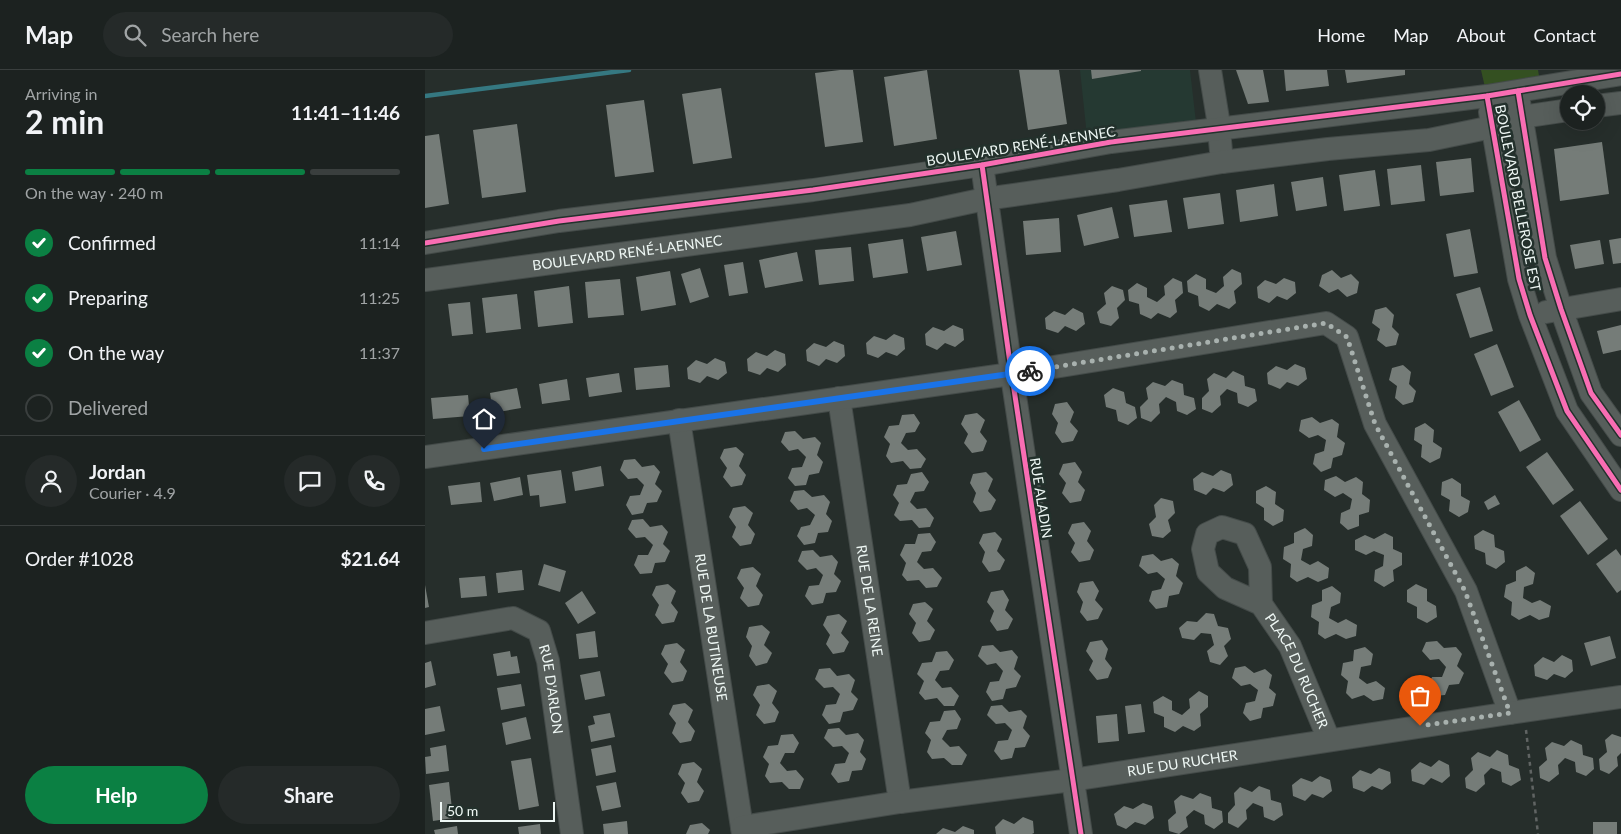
<!DOCTYPE html>
<html lang="en">
<head>
<meta charset="utf-8">
<style>
  body { margin:0; font-family:Lato,sans-serif; background:#252a29; color:#f1f3f6; height:100vh; display:flex; flex-direction:column; font-size:19px; white-space:nowrap }
  * { box-sizing:border-box; margin:0 }
  p { font-size:16px; color:#a0a4a5 }
  .icon { flex:none; width:28px; height:28px; fill:none; stroke:currentColor; stroke-width:2; stroke-linecap:round; stroke-linejoin:round }
  .map { position:relative; flex:1; overflow:hidden }
  .side { display:flex; flex-direction:column; background:#1c2220; width:425px }
  .side>* { flex:none }
  .fabs { position:absolute; left:1135px; top:15px; display:grid; gap:10px }
  .fabs a { display:grid; place-items:center; width:45px; height:45px; border-radius:50%; background:#1c2220; box-shadow:0 5px 20px #0002,0 0 0 1px #3a3f3e; font-size:25px }
  .scale { position:absolute; left:15px; bottom:12px; width:115px; box-sizing:border-box; padding-left:5px; border:2px solid #eef7f4; border-top:0; font-size:14px; line-height:18px; white-space:nowrap; color:#eef7f4; -webkit-text-stroke:4px #23312c; paint-order:stroke }
  .pin { position:absolute; display:grid; place-items:center; width:42px; height:42px; color:#fff; margin:-51px -21px; border-radius:50% 50% 50% 0; rotate:-45deg; box-shadow:0 0 5px #0007 }
  .pin .icon { rotate:45deg }
  .courier { position:absolute; display:grid; place-items:center; width:50px; height:50px; margin:-25px; border:4px solid #1a73e8; border-radius:50%; background:#fff; color:#222; box-shadow:0 1px 6px #0007 }
  .head em { font-style:normal; font-weight:700 }
  .head div { display:flex; flex-direction:column-reverse }
  .head { display:flex; align-items:center; justify-content:space-between; height:85px; padding:0 25px }
  h1 { font-size:32px; font-weight:700; line-height:38px }
  .bar { display:grid; grid-template-columns:repeat(4,1fr); gap:8px 5px; align-content:center; height:60px; padding:0 25px }
  .bar i { height:6px; border-radius:4px; background:#3a3f3e }
  .bar .active { background:#0b8043 }
  .bar p { grid-column:span 4 }
  .line { display:flex; align-items:center; gap:12px; padding:0 25px; border-top:1px solid #3a3f3e }
  .line div { flex:1 }
  .round { display:grid; place-items:center; flex:none; width:52px; height:52px; border-radius:26px; background:#252a29 }
  ol { padding:0 25px; list-style:none }
  li { display:flex; align-items:center; gap:15px; height:55px }
  li p { margin-inline-start:auto }
  li .icon { padding:5px; border-radius:50%; background:#0b8043; color:#fff; stroke-width:4 }
  li:last-child { color:#a0a4a5 }
  li i { width:28px; height:28px; border:2px solid #3a3f3e; border-radius:50% }
  .action { display:flex; gap:10px; margin-top:auto; padding:10px 25px }
  .action a { flex:1; height:58px; border-radius:30px; background:#0b8043; color:#fff; font-size:20px; font-weight:700; line-height:58px; text-align:center }
  .action a+a { background:#252a29; color:#f1f3f6 }
  header { display:flex; align-items:center; gap:30px; box-sizing:border-box; height:70px; padding:0 25px; background:#1c2220; border-bottom:1px solid #3a3f3e }
  header strong { font-size:24px }
  nav { display:flex; gap:28px; margin-inline-start:auto; font-size:18px }
  .search { width:350px; height:45px; background:#252a29; display:flex; align-items:center; gap:12px; box-sizing:border-box; padding:0 18px; border-radius:28px; color:#a0a4a5; font-size:19px }
  main { display:flex; flex:1; min-height:0 }
  .map>svg:first-child { display:block }
</style>
</head>
<body>
<header>
<strong>Map</strong>
<div class="search"><svg class="icon" aria-label="search" viewBox="0 0 24 24"><circle cx="10" cy="10" r="6"/><path d="M15 15l6 6"/></svg>Search here</div>
<nav><a>Home</a><a>Map</a><a>About</a><a>Contact</a></nav>
</header>
<main>
<section class="side">
<div class="head"><div><h1>2 min</h1><p>Arriving in</p></div><em>11:41–11:46</em></div>
<div class="bar"><i class="active"></i><i class="active"></i><i class="active"></i><i></i><p>On the way · 240 m</p></div>
<ol>
<li><svg class="icon" aria-label="check" viewBox="0 0 24 24"><path d="M5 12l5 5 9-10"/></svg>Confirmed<p>11:14</p></li>
<li><svg class="icon" aria-label="check" viewBox="0 0 24 24"><path d="M5 12l5 5 9-10"/></svg>Preparing<p>11:25</p></li>
<li><svg class="icon" aria-label="check" viewBox="0 0 24 24"><path d="M5 12l5 5 9-10"/></svg>On the way<p>11:37</p></li>
<li><i></i>Delivered</li>
</ol>
<div class="line" style="height:90px"><a class="round"><svg class="icon" aria-label="person" viewBox="0 0 24 24"><circle cx="12" cy="8" r="4"/><path d="M4 21q1-7 8-7t8 7"/></svg></a><div><b>Jordan</b><p>Courier · 4.9</p></div><a class="round"><svg class="icon" aria-label="chat" viewBox="0 0 24 24"><path d="M4 5h16v11H9l-5 4z"/></svg></a><a class="round"><svg class="icon" aria-label="phone" viewBox="0 0 24 24"><path d="M5 4h4l2 5-3 2q2 4 5 5l2-3 5 2v4C11 20 4 13 5 4z"/></svg></a></div>
<div class="line" style="height:65px"><div>Order #1028</div><b>$21.64</b></div>
<div class="action"><a>Help</a><a>Share</a></div>
</section>
<div class="map">
<svg width="1196" height="764" viewBox="0 0 1196 764">
  <rect width="100%" height="100%" fill="#262e2b"/>
  <!-- built -->
  <polygon fill="#253932" points="655,0 765,0 772,61 663,76"/>
  <!-- green -->
  <polygon fill="#345021" points="1056,0 1113,0 1116,17 1062,26"/>
  <g fill="none" stroke-linecap="round" stroke-linejoin="round">
    <!-- stream -->
    <polyline stroke="#357881" stroke-width="4.5" points="0,26 204,0"/>
  </g>
  <!-- building -->
  <g fill="#757c78">
    <polygon points="415,0 428,0 438,72 400,77 390,3"/>
    <polygon points="502,0 512,69 469,76 459,7"/>
    <polygon points="594,0 634,0 642,54 603,60"/>
    <polygon points="666,0 716,0 716,1 667,9"/>
    <polygon points="811,0 838,0 844,32 823,34"/>
    <polygon points="859,0 902,0 904,16 861,21"/>
    <polygon points="920,0 980,0 980,5 922,13"/>
    <polygon points="296,18 307,88 268,94 257,24"/>
    <polygon points="219,30 229,102 190,107 181,35"/>
    <polygon points="92,54 101,122 57,128 48,60"/>
    <polygon points="14,64 24,134 0,138 0,66"/>
    <polygon points="1177,72 1184,124 1135,131 1129,79"/>
    <polygon points="1046,88 1049,122 1015,126 1011,92"/>
    <polygon points="996,95 1000,131 966,135 962,99"/>
    <polygon points="950,100 955,136 919,141 914,105"/>
    <polygon points="898,107 902,136 871,141 866,112"/>
    <polygon points="849,114 853,146 815,152 811,120"/>
    <polygon points="795,123 799,154 763,159 758,128"/>
    <polygon points="742,130 747,162 709,167 704,135"/>
    <polygon points="687,137 694,168 659,176 652,145"/>
    <polygon points="634,148 636,182 601,185 598,151"/>
    <polygon points="1045,159 1053,203 1029,207 1021,164"/>
    <polygon points="531,161 537,195 502,201 496,167"/>
    <polygon points="1196,168 1196,193 1188,194 1184,170"/>
    <polygon points="478,169 483,203 448,208 443,174"/>
    <polygon points="1175,170 1179,194 1150,199 1145,175"/>
    <polygon points="426,177 429,211 394,215 390,180"/>
    <polygon points="372,182 378,211 340,218 334,190"/>
    <polygon points="318,192 323,223 304,226 299,195"/>
    <polygon points="275,198 284,227 265,233 256,204"/>
    <polygon points="807,199 816,203 817,214 809,221 811,233 804,239 792,234 784,241 774,236 773,226 763,222 762,211 771,204 781,209 781,219 791,223 799,216 798,207"/>
    <polygon points="907,200 916,208 926,204 934,212 932,223 922,227 913,219 904,223 894,216 897,205"/>
    <polygon points="245,201 251,235 216,241 211,207"/>
    <polygon points="748,208 757,212 758,223 750,230 752,242 745,248 733,243 726,249 715,244 714,234 704,231 703,220 712,213 722,218 722,227 732,232 740,225 739,216"/>
    <polygon points="859,208 870,212 871,223 862,230 852,226 844,233 833,228 832,217 840,210 851,214"/>
    <polygon points="195,209 199,245 163,248 160,212"/>
    <polygon points="144,216 148,253 113,257 109,221"/>
    <polygon points="687,216 698,220 700,230 692,238 694,248 686,256 675,253 672,242 681,234 679,223"/>
    <polygon points="1055,217 1068,261 1045,268 1031,224"/>
    <polygon points="92,224 96,259 61,263 57,228"/>
    <polygon points="45,232 48,264 27,266 23,234"/>
    <polygon points="961,237 969,245 967,257 974,264 971,275 961,277 952,270 955,259 947,253 950,240"/>
    <polygon points="648,238 658,243 660,254 651,261 640,256 633,263 621,259 620,248 629,241 640,245"/>
    <polygon points="528,255 538,259 539,270 530,277 520,273 512,280 501,275 500,264 508,257 519,261"/>
    <polygon points="1196,255 1196,280 1178,284 1172,261"/>
    <polygon points="469,264 479,268 480,279 472,286 461,282 453,288 442,284 441,273 449,266 461,270"/>
    <polygon points="409,271 419,275 420,286 412,293 401,289 394,296 382,291 381,280 389,273 401,277"/>
    <polygon points="1072,274 1089,317 1066,326 1049,284"/>
    <polygon points="350,280 360,284 361,295 353,302 342,298 335,305 323,301 322,289 331,282 342,286"/>
    <polygon points="290,288 300,292 302,303 293,310 282,306 275,313 263,309 262,298 271,290 282,294"/>
    <polygon points="870,294 880,298 882,309 873,316 862,312 855,319 843,314 842,303 851,296 862,300"/>
    <polygon points="243,295 245,317 211,320 209,298"/>
    <polygon points="978,295 986,302 984,314 991,321 988,332 978,335 970,328 972,316 964,310 967,298"/>
    <polygon points="808,301 819,306 820,316 830,319 832,331 823,337 813,333 812,323 802,319 795,326 796,335 787,343 777,339 777,328 784,321 782,309 789,303 801,308"/>
    <polygon points="194,303 197,322 164,327 161,308"/>
    <polygon points="142,309 145,330 117,334 114,314"/>
    <polygon points="747,310 758,314 759,325 769,328 771,339 762,345 752,341 751,332 741,327 734,334 735,343 726,352 716,348 715,337 723,329 721,318 728,312 740,316"/>
    <polygon points="92,318 96,338 68,343 65,323"/>
    <polygon points="688,318 699,322 701,333 710,337 712,348 703,355 693,351 691,340 681,337 679,325"/>
    <polygon points="43,325 45,346 8,349 6,328"/>
    <polygon points="1094,330 1116,370 1095,382 1073,342"/>
    <polygon points="642,332 649,342 645,352 653,361 648,371 637,373 630,363 633,353 627,344 630,334"/>
    <polygon points="552,343 560,350 555,362 562,371 558,381 547,383 539,373 543,364 536,354 540,345"/>
    <polygon points="489,344 495,353 490,362 481,363 476,373 483,380 492,379 501,389 496,398 485,399 478,391 466,393 461,386 465,374 459,367 464,356 474,355 477,345"/>
    <polygon points="887,347 895,353 907,349 914,354 912,367 920,373 917,385 908,388 906,398 896,402 888,394 890,384 899,381 901,370 893,365 884,368 874,361 876,350"/>
    <polygon points="1000,353 1009,360 1008,372 1017,378 1015,388 1005,393 996,387 997,375 989,370 990,358"/>
    <polygon points="370,361 378,369 390,367 396,373 392,385 398,392 394,403 384,405 381,415 370,416 363,408 367,398 377,397 381,387 373,379 364,381 356,372 360,362"/>
    <polygon points="311,377 319,384 314,396 321,405 317,415 306,417 298,407 302,398 295,388 299,379"/>
    <polygon points="1122,382 1149,420 1128,435 1101,397"/>
    <polygon points="210,389 217,397 229,395 235,402 230,414 237,421 232,432 222,433 218,443 207,445 201,435 205,426 215,425 219,415 212,408 203,409 195,400 199,390"/>
    <polygon points="650,392 657,402 653,412 660,420 656,431 645,433 637,423 641,413 634,404 638,394"/>
    <polygon points="176,396 179,416 150,421 147,402"/>
    <polygon points="136,400 141,433 115,437 114,425 105,426 102,405"/>
    <polygon points="796,400 806,404 808,415 799,422 788,418 781,425 769,420 768,409 777,402 788,406"/>
    <polygon points="497,402 504,412 499,421 490,422 485,432 492,439 501,438 509,448 505,457 494,458 487,450 475,451 469,445 474,433 468,425 472,415 482,414 486,404"/>
    <polygon points="561,402 568,409 563,421 571,430 566,440 555,442 548,432 551,423 545,413 548,404"/>
    <polygon points="911,406 920,412 931,407 938,412 937,424 945,430 944,442 934,445 934,456 923,460 915,453 916,443 925,439 927,429 918,423 910,427 899,420 900,410"/>
    <polygon points="95,407 98,425 69,431 65,413"/>
    <polygon points="1027,408 1036,414 1036,426 1045,431 1043,442 1034,447 1024,441 1025,430 1016,425 1017,412"/>
    <polygon points="55,412 57,432 26,435 23,416"/>
    <polygon points="841,416 851,422 850,434 859,440 858,451 848,456 839,450 839,438 831,433 831,421"/>
    <polygon points="379,420 387,427 399,425 405,432 401,444 407,451 403,462 393,463 390,473 379,475 372,466 376,457 385,455 390,445 382,438 373,440 365,431 369,421"/>
    <polygon points="1070,425 1075,434 1063,440 1059,432"/>
    <polygon points="736,428 748,431 750,443 743,450 746,461 738,468 727,466 724,454 731,447 729,435"/>
    <polygon points="1155,431 1183,469 1163,485 1135,446"/>
    <polygon points="320,436 328,443 323,455 330,464 326,474 315,476 307,467 311,457 304,447 308,438"/>
    <polygon points="218,449 225,457 237,455 243,462 238,474 245,481 240,492 230,493 227,503 215,504 209,495 213,485 223,485 228,475 220,467 211,468 203,459 207,450"/>
    <polygon points="659,452 666,461 662,471 669,480 665,490 654,492 646,482 650,473 643,463 647,454"/>
    <polygon points="880,458 888,465 887,476 878,479 876,490 885,495 893,491 904,498 903,508 893,512 883,507 872,512 865,507 866,494 858,489 859,477 869,473 869,463"/>
    <polygon points="1058,460 1069,465 1070,477 1079,481 1080,492 1071,499 1061,494 1060,483 1050,479 1049,466"/>
    <polygon points="570,462 577,469 572,481 580,490 575,500 564,502 557,492 560,482 554,473 558,464"/>
    <polygon points="505,463 511,472 506,481 497,482 492,492 499,499 508,498 517,508 512,517 501,518 494,510 482,511 477,505 481,493 475,485 480,474 490,474 493,464"/>
    <polygon points="960,463 968,467 968,479 977,483 977,495 968,500 969,511 959,517 949,511 950,500 958,496 959,485 949,481 941,485 930,480 930,470 940,465 949,469"/>
    <polygon points="1191,479 1196,486 1196,520 1192,523 1171,494"/>
    <polygon points="388,480 395,487 407,485 413,492 409,504 416,511 411,522 401,523 398,533 387,535 380,526 384,516 394,515 398,505 391,498 382,500 373,491 377,481"/>
    <polygon points="728,484 736,491 747,488 754,494 751,506 758,513 754,524 744,526 742,537 731,539 724,531 727,521 736,519 740,509 732,502 723,504 714,496 717,486"/>
    <polygon points="119,494 141,501 135,522 113,515"/>
    <polygon points="1101,496 1110,503 1108,514 1099,517 1098,528 1107,533 1115,530 1126,536 1124,547 1114,550 1105,545 1094,550 1086,545 1087,532 1079,527 1081,515 1091,511 1091,501"/>
    <polygon points="328,497 336,504 331,516 338,525 334,535 323,537 315,528 319,518 312,508 316,499"/>
    <polygon points="97,500 99,520 73,523 71,503"/>
    <polygon points="60,506 62,526 36,528 34,508"/>
    <polygon points="668,511 674,521 670,530 678,539 673,549 662,551 655,542 658,532 652,522 655,513"/>
    <polygon points="243,514 251,521 246,533 253,542 249,552 237,554 230,545 234,535 227,525 231,516"/>
    <polygon points="991,514 1002,519 1002,531 1011,536 1012,547 1002,553 992,548 992,537 982,532 982,520"/>
    <polygon points="0,515 4,537 0,538"/>
    <polygon points="907,516 916,523 915,533 906,537 904,548 913,553 921,549 932,555 931,566 921,569 911,564 900,569 893,564 894,552 886,547 887,535 897,531 897,520"/>
    <polygon points="578,520 584,530 580,540 588,549 583,559 572,561 565,551 569,541 562,532 566,522"/>
    <polygon points="157,521 171,543 153,554 140,533"/>
    <polygon points="500,532 508,539 502,551 510,560 505,570 494,572 487,563 491,553 484,544 488,534"/>
    <polygon points="781,543 789,544 793,556 803,558 806,569 799,576 803,586 795,595 785,592 782,581 789,575 786,564 776,563 769,570 757,568 754,558 762,551 772,552"/>
    <polygon points="414,544 422,551 416,563 424,572 419,582 408,584 401,574 405,565 398,555 402,546"/>
    <polygon points="337,555 345,562 339,575 347,583 342,593 331,596 324,586 327,576 321,567 324,557"/>
    <polygon points="170,561 173,587 154,589 151,564"/>
    <polygon points="1185,566 1191,588 1166,596 1159,573"/>
    <polygon points="677,570 683,579 680,589 687,598 683,608 672,610 664,600 668,591 661,581 665,572"/>
    <polygon points="1012,571 1019,578 1031,577 1037,584 1032,596 1039,603 1034,614 1024,615 1020,625 1009,626 1003,617 1007,607 1017,607 1021,597 1014,589 1005,590 997,581 1001,572"/>
    <polygon points="252,573 260,580 255,592 262,601 258,611 247,613 239,603 243,594 236,584 240,575"/>
    <polygon points="568,575 575,582 587,580 593,587 589,599 596,606 591,617 581,619 578,629 567,631 561,622 565,612 574,611 578,601 571,593 562,595 553,586 557,576"/>
    <polygon points="940,577 948,584 946,595 936,597 934,608 942,614 951,611 960,618 958,629 948,631 939,625 927,629 921,623 923,611 916,605 918,593 928,591 929,580"/>
    <polygon points="85,581 86,587 92,586 95,603 72,606 68,584"/>
    <polygon points="522,581 529,590 524,600 515,601 510,610 517,618 526,617 534,626 529,636 519,636 512,628 500,630 494,623 499,611 492,604 497,593 507,592 511,582"/>
    <polygon points="1137,585 1147,590 1148,601 1140,608 1129,604 1122,610 1110,606 1109,595 1118,587 1129,592"/>
    <polygon points="6,591 11,615 0,618 0,593"/>
    <polygon points="820,596 829,603 840,599 847,605 844,618 851,624 848,636 838,638 836,648 825,651 818,643 821,633 830,631 833,620 825,614 816,616 807,608 810,598"/>
    <polygon points="405,598 412,606 424,604 430,610 426,622 433,629 428,640 418,642 415,652 404,654 397,645 401,635 411,634 415,624 408,617 399,618 390,609 394,599"/>
    <polygon points="175,601 180,626 160,630 155,605"/>
    <polygon points="96,614 100,636 76,640 72,618"/>
    <polygon points="344,614 352,621 347,633 354,642 350,652 339,654 331,645 335,635 328,625 332,616"/>
    <polygon points="774,621 783,626 783,637 775,644 776,656 769,661 758,656 750,662 739,657 739,647 729,643 728,632 738,626 747,631 747,640 757,645 765,638 764,629"/>
    <polygon points="260,633 268,640 263,652 270,661 266,671 255,673 247,663 251,653 244,644 248,635"/>
    <polygon points="716,634 720,662 703,664 700,636"/>
    <polygon points="577,635 584,642 596,640 602,646 598,658 605,666 600,677 590,678 587,688 576,690 569,681 573,671 583,670 587,660 580,653 571,654 562,645 566,636"/>
    <polygon points="15,636 20,661 0,665 0,639"/>
    <polygon points="530,640 536,649 532,659 522,660 517,669 525,677 534,676 542,685 537,695 527,695 519,688 507,689 502,682 506,670 500,663 505,652 515,651 519,641"/>
    <polygon points="185,643 190,667 166,672 163,656 170,654 168,646"/>
    <polygon points="692,644 694,671 673,673 671,646"/>
    <polygon points="101,647 106,669 81,675 77,653"/>
    <polygon points="414,658 421,665 433,663 439,670 435,682 441,689 437,700 427,701 424,711 413,713 406,704 410,694 420,693 424,683 417,676 408,677 399,668 403,659"/>
    <polygon points="368,664 374,673 369,683 360,683 355,693 362,701 371,700 379,709 375,719 364,719 357,712 345,713 340,706 344,694 338,687 343,676 353,675 356,665"/>
    <polygon points="1187,664 1196,667 1196,683 1192,687 1193,696 1184,704 1175,700 1174,689 1182,682 1180,670"/>
    <polygon points="1146,670 1157,675 1158,685 1168,688 1169,699 1161,706 1151,702 1150,692 1140,688 1133,695 1134,704 1124,712 1115,708 1114,697 1122,690 1120,678 1127,672 1139,676"/>
    <polygon points="21,675 24,701 1,704 0,687 6,686 5,678"/>
    <polygon points="186,675 191,702 171,706 166,679"/>
    <polygon points="1072,680 1083,685 1084,695 1094,699 1096,710 1086,716 1077,712 1076,702 1066,698 1059,705 1060,714 1051,722 1041,718 1040,708 1048,700 1046,688 1053,682 1065,687"/>
    <polygon points="106,688 114,736 94,740 86,691"/>
    <polygon points="1014,690 1024,695 1025,706 1017,713 1006,708 999,715 987,711 986,700 995,692 1006,697"/>
    <polygon points="269,692 277,699 272,712 279,721 274,731 263,733 256,723 260,713 253,704 257,694"/>
    <polygon points="954,698 965,702 966,713 957,720 947,716 939,722 928,718 927,707 935,700 946,704"/>
    <polygon points="895,706 905,710 907,721 898,728 887,724 880,731 868,726 867,715 876,708 887,712"/>
    <polygon points="24,712 28,748 8,751 4,715"/>
    <polygon points="191,712 196,737 177,741 171,716"/>
    <polygon points="834,716 845,720 846,730 856,733 858,745 849,751 839,747 838,737 828,733 821,740 822,749 813,758 803,753 803,743 810,735 809,723 815,717 827,722"/>
    <polygon points="775,723 786,727 787,738 797,741 798,752 789,759 780,754 779,745 769,740 761,747 763,757 754,764 744,761 743,750 751,743 749,731 756,725 768,729"/>
    <polygon points="718,733 727,736 729,748 720,755 710,752 701,759 692,755 689,744 699,736 708,739"/>
    <polygon points="598,747 608,751 609,763 607,764 571,764 570,757 578,749 589,754"/>
    <polygon points="202,751 203,764 179,764 178,754"/>
    <rect x="1168" y="752" width="24" height="12"/>
    <polygon points="277,753 285,760 283,764 261,764 265,755"/>
    <polygon points="115,754 116,764 94,764 93,757"/>
    <polygon points="32,756 33,764 10,764 9,760"/>
    <polygon points="538,756 549,760 549,764 511,764 518,758 530,762"/>
  </g>
  <g fill="none" stroke-linecap="round" stroke-linejoin="round">
    <defs>
      <g id="minor">
        <polyline points="785,0 793,49 797,92"/>
        <polyline points="1094,32 1120,188 1136,239 1166,323 1196,365"/>
        <polyline points="1171,36 1196,33"/>
        <polyline points="1065,42 1094,209 1105,245 1142,341 1196,420"/>
        <polyline points="557,95 584,286 656,764"/>
        <polyline points="0,173 134,151 388,120 557,95 686,72 1062,26 1196,4"/>
        <path id="s1" d="M0,210L485,145L560,129L693,110L797,92L903,79L1004,70L1067,57L1096,47L1144,40"/>
        <polyline points="1121,242 1196,229"/>
        <path id="s2" d="M414,328L475,732"/>
        <path id="s3" d="M254,350L318,764"/>
        <polyline points="0,387 586,304 901,253 922,267 950,354 1041,521 1085,643"/>
        <path id="s4" d="M836,534L800,518L783,502L778,479L782,464L797,457L820,464L835,497L836,534L865,576L904,670"/>
        <path id="s5" d="M0,563L88,548L114,561L123,591L147,764"/>
        <path id="s6" d="M317,757L475,732L647,710L1085,643L1196,627"/>
      </g>
    </defs>
    <!-- minor casing -->
    <use href="#minor" stroke="#444b49" stroke-width="24"/>
    <!-- path -->
    <polyline stroke="#606463" stroke-width="2.5" stroke-dasharray="4 4" stroke-linecap="butt" points="1101,660 1113,764"/>
    <!-- minor -->
    <use href="#minor" stroke="#575e5b" stroke-width="22"/>
    <defs>
      <g id="cycleway">
        <polyline points="1093,21 1120,188 1136,239 1166,323 1196,365"/>
        <polyline points="1062,26 1094,209 1105,245 1142,341 1196,420"/>
        <polyline points="557,95 584,286 656,764"/>
        <polyline points="0,173 134,151 388,120 557,95 686,72 1062,26 1196,4"/>
      </g>
    </defs>
    <!-- cycleway casing -->
    <use href="#cycleway" stroke="#23312c" stroke-width="8"/>
    <!-- cycleway -->
    <use href="#cycleway" stroke="#f96db3" stroke-width="5"/>
  </g>
  <g fill="none" stroke-linecap="round" stroke-linejoin="round">
    <!-- done -->
    <polyline stroke="#a8b1ae" stroke-width="5" stroke-dasharray="0 9" points="605,301 901,253 922,267 950,354 1040,521 1085,643 995,656"/>
    <!-- route -->
    <polyline stroke="#1a73e8" stroke-width="6" points="59,379 605,301"/>
  </g>
  <g text-anchor="middle" stroke-width="5" stroke-linejoin="round" paint-order="stroke">
    <!-- street labels -->
    <g font-size="14" fill="#eef7f4" stroke="#23312c">
      <text transform="translate(596 76) rotate(-9)" y="5">BOULEVARD RENÉ-LAENNEC</text>
      <text transform="translate(1093 128) rotate(79)" y="5">BOULEVARD BELLEROSE EST</text>
      <text dy="5" stroke="none"><textPath href="#s1" startOffset="204">BOULEVARD RENÉ-LAENNEC</textPath></text>
      <text transform="translate(616 428) rotate(81)" y="5">RUE ALADIN</text>
      <text dy="5" stroke="none"><textPath href="#s2" startOffset="205">RUE DE LA REINE</textPath></text>
      <text dy="5" stroke="none"><textPath href="#s3" startOffset="210">RUE DE LA BUTINEUSE</textPath></text>
      <text dy="5" stroke="none"><textPath href="#s4" startOffset="292">PLACE DU RUCHER</textPath></text>
      <text dy="5" stroke="none"><textPath href="#s5" startOffset="178">RUE D'ARLON</textPath></text>
      <text dy="5" stroke="none"><textPath href="#s6" startOffset="445">RUE DU RUCHER</textPath></text>
    </g>
  </g>
</svg>
<div class="fabs">
<a><svg class="icon" aria-label="locate" viewBox="0 0 24 24"><circle cx="12" cy="12" r="6"/><path d="M12 2v4M12 18v4M2 12h4M18 12h4"/></svg></a>
</div>
<div class="scale">50 m</div>
<div class="pin" style="left:995px;top:656px;background:#ea580c"><svg class="icon" aria-label="bag" viewBox="0 0 24 24"><path d="M5 8h14l-1 12H6zM9 8a3 3 0 0 1 6 0"/></svg></div>
<div class="pin" style="left:59px;top:379px;background:#1f2937"><svg class="icon" aria-label="home" viewBox="0 0 24 24"><path d="M3 11l9-7 9 7M6 9v11h12V9"/></svg></div>
<div class="courier" style="left:605px;top:301px"><svg class="icon" aria-label="bike" viewBox="0 0 24 24"><circle cx="6" cy="16" r="4"/><circle cx="18" cy="16" r="4"/><path d="M6 16l4-8h5l3 8M10 8l3 8H6M13 5h3"/></svg></div>
</div>
</main>
</body>
</html>
